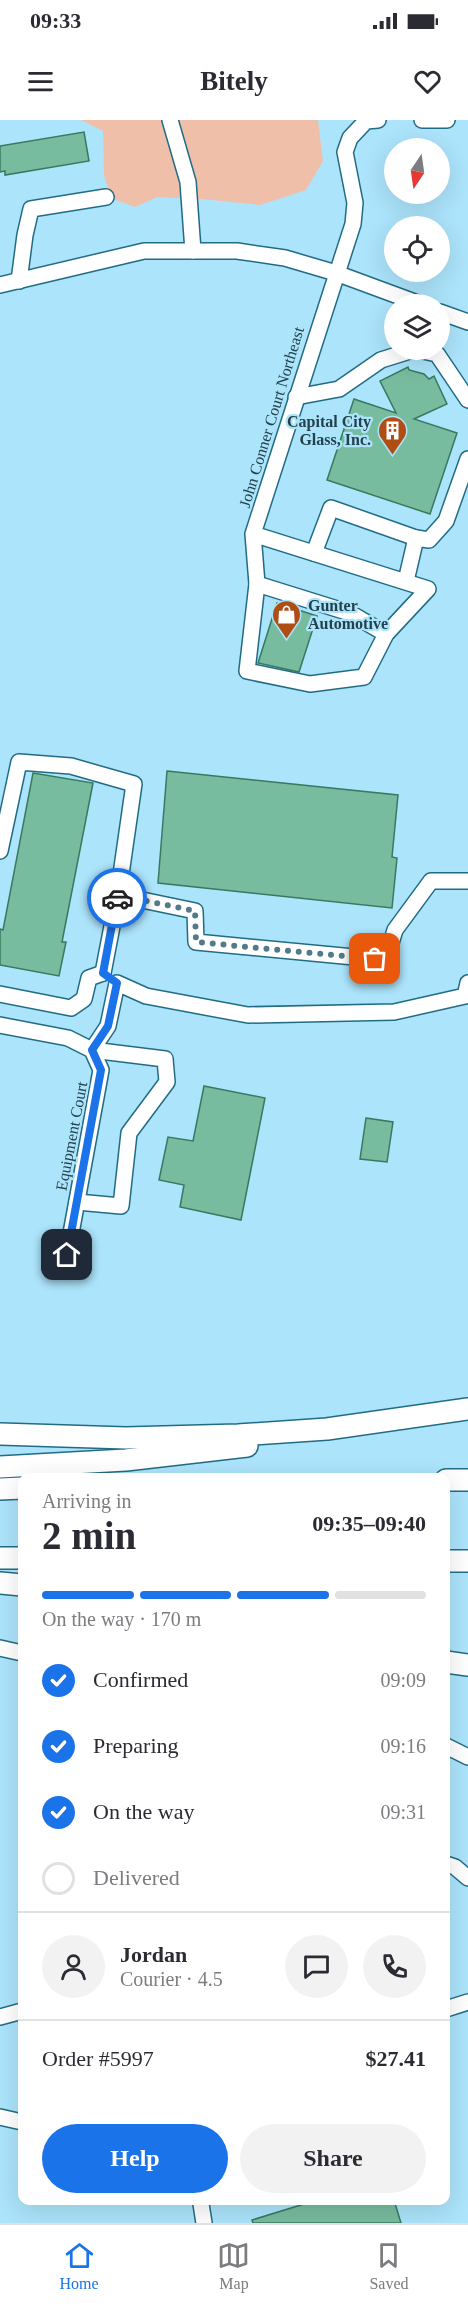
<!DOCTYPE html>
<html lang="en">
<head>
<meta charset="utf-8">
<style>
  body { margin:0; font-family:Georgia,serif; background:#f2f2f3; color:#2b2b33; height:100vh; display:flex; flex-direction:column; font-size:22px; white-space:nowrap }
  * { box-sizing:border-box; margin:0 }
  p { font-size:20px; color:#7c7c81 }
  .icon { flex:none; width:33px; height:33px; fill:none; stroke:currentColor; stroke-width:2; stroke-linecap:round; stroke-linejoin:round }
  .map { position:relative; flex:1; overflow:hidden }
  .sheet { position:absolute; left:18px; top:1353px; width:432px; height:732px; display:flex; flex-direction:column; background:#fff; border-radius:12px; box-shadow:0 6px 24px #0002 }
  .sheet>* { flex:none }
  .needle { width:39px; rotate:193deg }
  .buttons { position:absolute; left:384px; top:18px; display:grid; gap:12px }
  .buttons a { display:grid; place-items:center; width:66px; height:66px; border-radius:50%; background:#fff; box-shadow:0 6px 24px #0002; font-size:30px }
  .pin { position:absolute; display:grid; place-items:center; width:51px; height:51px; color:#fff; margin:-26px; border-radius:12px; box-shadow:0 3px 9px #0006 }
  .courier { position:absolute; display:grid; place-items:center; width:60px; height:60px; margin:-30px; border:4px solid #1a73e8; border-radius:50%; background:#fff; color:#222; box-shadow:0 2px 8px #0007 }
  .overview em { font-style:normal; font-weight:800 }
  .overview div { display:flex; flex-direction:column-reverse }
  .overview { display:flex; align-items:center; justify-content:space-between; height:102px; padding:0 24px }
  h1 { font-size:39px; font-weight:800; line-height:45px }
  .bar { display:grid; grid-template-columns:repeat(4,1fr); gap:9px 6px; align-content:center; height:72px; padding:0 24px }
  .bar i { height:8px; border-radius:4px; background:#e1e1e2 }
  .bar .active { background:#1a73e8 }
  .bar p { grid-column:span 4 }
  .line { display:flex; align-items:center; gap:15px; padding:0 24px; border-top:2px solid #e1e1e2 }
  .line div { flex:1 }
  .round { display:grid; place-items:center; flex:none; width:63px; height:63px; border-radius:32px; background:#f2f2f3 }
  ol { padding:0 24px; list-style:none }
  li { display:flex; align-items:center; gap:18px; height:66px }
  li p { margin-inline-start:auto }
  li .icon { padding:6px; border-radius:50%; background:#1a73e8; color:#fff; stroke-width:4 }
  li:last-child { color:#7c7c81 }
  li i { width:33px; height:33px; border:3px solid #e1e1e2; border-radius:50% }
  .cta { display:flex; gap:12px; margin-top:auto; padding:12px 24px }
  .cta a { flex:1; height:69px; border-radius:36px; background:#1a73e8; color:#fff; font-size:24px; font-weight:800; line-height:69px; text-align:center }
  .cta a+a { background:#f2f2f3; color:#2b2b33 }
  .status { display:flex; justify-content:space-between; align-items:center; height:42px; padding:0 30px; background:#fff; direction:ltr }
  .status svg { height:16px; fill:currentColor }
  header { display:flex; justify-content:space-between; align-items:center; height:78px; padding:0 24px; background:#fff; font-size:27px; font-weight:800 }
  .tab-bar { display:flex; justify-content:space-around; align-items:center; height:84px; border-top:2px solid #e1e1e2; background:#fff; font-size:16px; color:#7c7c81 }
  .tab-bar a { display:grid; justify-items:center; gap:3px }
  .tab-bar .active { color:#1a73e8 }
  .map>svg:first-child { display:block }
</style>
</head>
<body>
<div class="status"><b>09:33</b><svg viewBox="0 0 49 12"><path d="M0 12V9h3v3zM5 12V6h3v6zM10 12V3h3v9zM15 12V0h3v12zM26 1h20v11H26zM47 4h2v5h-2z"/></svg></div>
<header><svg class="icon" aria-label="menu" viewBox="0 0 24 24"><path d="M4 6h16M4 12h16M4 18h16"/></svg>Bitely<svg class="icon" aria-label="heart" viewBox="0 0 24 24"><path d="M12 20l-8-8c-3-5 5-10 8-4 3-6 11-1 8 4z"/></svg></header>
<div class="map">
<svg width="468" height="2103" viewBox="0 0 468 2103">
  <rect width="100%" height="100%" fill="#ace4fb"/>
  <!-- green -->
  <polygon fill="#f0bfa9" points="81,0 318,0 323,41 306,70 260,85 201,79 157,77 135,87 111,78 104,55 103,11"/>
  <!-- building -->
  <g fill="#78bc9f" stroke="#377a60" stroke-width="1.5">
    <polygon points="84,12 89,41 5,55 5,51 0,52 0,26"/>
    <polygon points="408,247 409,250 424,254 429,259 434,256 447,284 414,299 457,313 430,394 327,360 354,279 396,293 380,261"/>
    <polygon points="277,483 317,496 299,552 258,543"/>
    <polygon points="167,651 398,675 392,737 397,738 392,788 158,763"/>
    <polygon points="33,653 93,663 62,822 66,822 59,856 0,845 0,809 3,810"/>
    <polygon points="204,966 265,978 241,1100 180,1087 184,1065 159,1060 168,1017 193,1021"/>
    <polygon points="366,998 393,1002 387,1042 360,1039"/>
    <polygon points="317,2080 394,2080 401,2103 253,2103 252,2100"/>
  </g>
  <g fill="none" stroke-linecap="round" stroke-linejoin="round">
    <defs>
      <g id="minor">
        <polyline points="170,0 188,62 193,131"/>
        <polyline points="422,0 447,0"/>
        <polyline points="19,161 25,115 31,89 106,77"/>
        <polyline points="0,165 144,131 237,131 285,138 336,153 420,184"/>
        <polyline points="440,192 468,202"/>
        <polyline points="418,230 437,234 468,280"/>
        <polyline points="296,277 339,269 381,240 413,230"/>
        <polyline points="253,414 257,464 247,551 310,564 364,557 386,514 428,469 253,414 353,104 355,83 345,32 350,18 366,1 378,0"/>
        <polyline points="314,433 331,388 416,418 429,420 446,401 468,339"/>
        <polyline points="406,461 416,418"/>
        <polyline points="257,464 350,493 386,514"/>
        <polyline points="0,731 19,642 71,646 134,664 118,775 103,853"/>
        <polyline points="118,775 195,791 196,822 375,839 388,833 395,810 431,761 468,761"/>
        <polyline points="0,874 71,888 84,879 89,858 103,853"/>
        <polyline points="0,905 68,918 92,930 101,950 67,1135"/>
        <polyline points="77,1082 121,1086 129,1013 167,962 165,939 92,930 108,906 117,863 146,876 248,895 394,892 465,876 468,863"/>
        <polyline points="0,1528 22,1533"/>
        <polyline points="446,1626 468,1637"/>
        <polyline points="446,1744 455,1747 468,1758"/>
        <polyline points="446,1889 468,1882"/>
        <polyline points="0,1897 22,1891"/>
        <polyline points="0,1997 22,2002"/>
        <polyline points="201,2084 204,2103"/>
      </g>
      <g id="highway">
        <polyline points="0,1314 126,1318 238,1315 327,1309 468,1289"/>
        <polyline points="0,1347 126,1340 247,1326"/>
        <polyline points="446,1360 468,1360"/>
        <polyline points="0,1369 22,1368"/>
        <polyline points="0,1438 22,1438"/>
        <polyline points="446,1441 468,1441"/>
        <polyline points="0,1463 22,1465"/>
        <polyline points="446,1542 468,1545"/>
      </g>
    </defs>
    <!-- minor casing -->
    <use href="#minor" stroke="#216c85" stroke-width="18"/>
    <!-- highway casing -->
    <use href="#highway" stroke="#216c85" stroke-width="24"/>
    <!-- minor -->
    <use href="#minor" stroke="#fff" stroke-width="15"/>
    <!-- highway -->
    <use href="#highway" stroke="#fff" stroke-width="21"/>
  </g>
  <g fill="none" stroke-linecap="round" stroke-linejoin="round">
    <!-- done -->
    <polyline stroke="#537a89" stroke-width="6" stroke-dasharray="0 10.8" points="117,778 118,775 195,791 196,822 375,839"/>
    <!-- route -->
    <polyline stroke="#1a73e8" stroke-width="8" points="67,1135 101,950 92,930 108,906 117,863 103,853 117,778"/>
  </g>
  <!-- icons -->
  <defs>
    <symbol id="building-pin" viewBox="-11 -11 22 30"><path d="M0 17L-7.5 6A9.5 9.5 0 1 1 7.5 6Z" fill="#af4d14" stroke="#ace4fb"/><path d="M-4-6H4V6H1V3H-1V6H-4ZM-2.5-4.3h1.7v1.8h-1.7ZM.8-4.3h1.7v1.8H.8ZM-2.5-1h1.7V.8h-1.7ZM.8-1h1.7V.8H.8Z" fill="#fff"/></symbol>
    <symbol id="shop-pin" viewBox="-11 -11 22 30"><path d="M0 17L-7.5 6A9.5 9.5 0 1 1 7.5 6Z" fill="#af4d14" stroke="#ace4fb"/><path d="M-5-2.5h2.3a2.7 3.5 0 0 1 5.4 0H5L5.5 6h-11ZM-1.5-2.5h3a1.5 2.3 0 0 0-3 0Z" fill="#fff"/></symbol>
  </defs>
  <g fill-rule="evenodd">
    <use href="#building-pin" x="376" y="294" width="33" height="45"/>
    <use href="#shop-pin" x="270" y="478" width="33" height="45"/>
  </g>
  <g text-anchor="middle" stroke-width="4.5" stroke-linejoin="round" paint-order="stroke">
    <!-- street labels -->
    <g font-size="16" fill="#23414c" stroke="#ace4fb">
      <text transform="translate(271 297) rotate(-73)" y="6">John Conner Court Northeast</text>
      <text transform="translate(71 1016) rotate(-79)" y="6">Equipment Court</text>
    </g>
    <!-- poi labels -->
    <g font-size="16" font-weight="bold" fill="#23414c" stroke="#ace4fb" text-anchor="end">
      <text x="371" y="307">Capital City<tspan x="371" dy="18">Glass, Inc.</tspan></text>
      <text x="308" y="491" text-anchor="start">Gunter<tspan x="308" dy="18">Automotive</tspan></text>
    </g>
  </g>
</svg>
<div class="buttons">
<a><svg class="needle" viewBox="-14 -14 28 28"><path d="M0-13l5 13h-10z" fill="#e53935"/><path d="M0 13l5-13h-10z" fill="#7c7c81"/></svg></a>
<a><svg class="icon" aria-label="locate" viewBox="0 0 24 24"><circle cx="12" cy="12" r="6"/><path d="M12 2v4M12 18v4M2 12h4M18 12h4"/></svg></a>
<a><svg class="icon" aria-label="layers" viewBox="0 0 24 24"><path d="M12 4l9 5-9 5-9-5zM3 14l9 5 9-5"/></svg></a>
</div>
<div class="pin" style="left:375px;top:839px;background:#ea580c"><svg class="icon" aria-label="bag" viewBox="0 0 24 24"><path d="M5 8h14l-1 12H6zM9 8a3 3 0 0 1 6 0"/></svg></div>
<div class="pin" style="left:67px;top:1135px;background:#1f2937"><svg class="icon" aria-label="home" viewBox="0 0 24 24"><path d="M3 11l9-7 9 7M6 9v11h12V9"/></svg></div>
<div class="courier" style="left:117px;top:778px"><svg class="icon" aria-label="car" viewBox="0 0 24 24"><path d="M5 17H2v-5l4-1 3-4h7l3 4 3 1v5h-3M9 17h6M6 11h13"/><circle cx="7" cy="17" r="2"/><circle cx="17" cy="17" r="2"/></svg></div>
<section class="sheet">
<div class="overview"><div><h1>2 min</h1><p>Arriving in</p></div><em>09:35–09:40</em></div>
<div class="bar"><i class="active"></i><i class="active"></i><i class="active"></i><i></i><p>On the way · 170 m</p></div>
<ol>
<li><svg class="icon" aria-label="check" viewBox="0 0 24 24"><path d="M5 12l5 5 9-10"/></svg>Confirmed<p>09:09</p></li>
<li><svg class="icon" aria-label="check" viewBox="0 0 24 24"><path d="M5 12l5 5 9-10"/></svg>Preparing<p>09:16</p></li>
<li><svg class="icon" aria-label="check" viewBox="0 0 24 24"><path d="M5 12l5 5 9-10"/></svg>On the way<p>09:31</p></li>
<li><i></i>Delivered</li>
</ol>
<div class="line" style="height:108px"><a class="round"><svg class="icon" aria-label="person" viewBox="0 0 24 24"><circle cx="12" cy="8" r="4"/><path d="M4 21q1-7 8-7t8 7"/></svg></a><div><b>Jordan</b><p>Courier · 4.5</p></div><a class="round"><svg class="icon" aria-label="chat" viewBox="0 0 24 24"><path d="M4 5h16v11H9l-5 4z"/></svg></a><a class="round"><svg class="icon" aria-label="phone" viewBox="0 0 24 24"><path d="M5 4h4l2 5-3 2q2 4 5 5l2-3 5 2v4C11 20 4 13 5 4z"/></svg></a></div>
<div class="line" style="height:78px"><div>Order #5997</div><b>$27.41</b></div>
<div class="cta"><a>Help</a><a>Share</a></div>
</section>
</div>
<nav class="tab-bar">
<a class="active"><svg class="icon" aria-label="home" viewBox="0 0 24 24"><path d="M3 11l9-7 9 7M6 9v11h12V9"/></svg>Home</a>
<a><svg class="icon" aria-label="map" viewBox="0 0 24 24"><path d="M3 6l6-2 6 2 6-2v14l-6 2-6-2-6 2zM9 4v14M15 6v14"/></svg>Map</a>
<a><svg class="icon" aria-label="saved" viewBox="0 0 24 24"><path d="M7 4h10v16l-5-4-5 4z"/></svg>Saved</a>
</nav>
</body>
</html>
